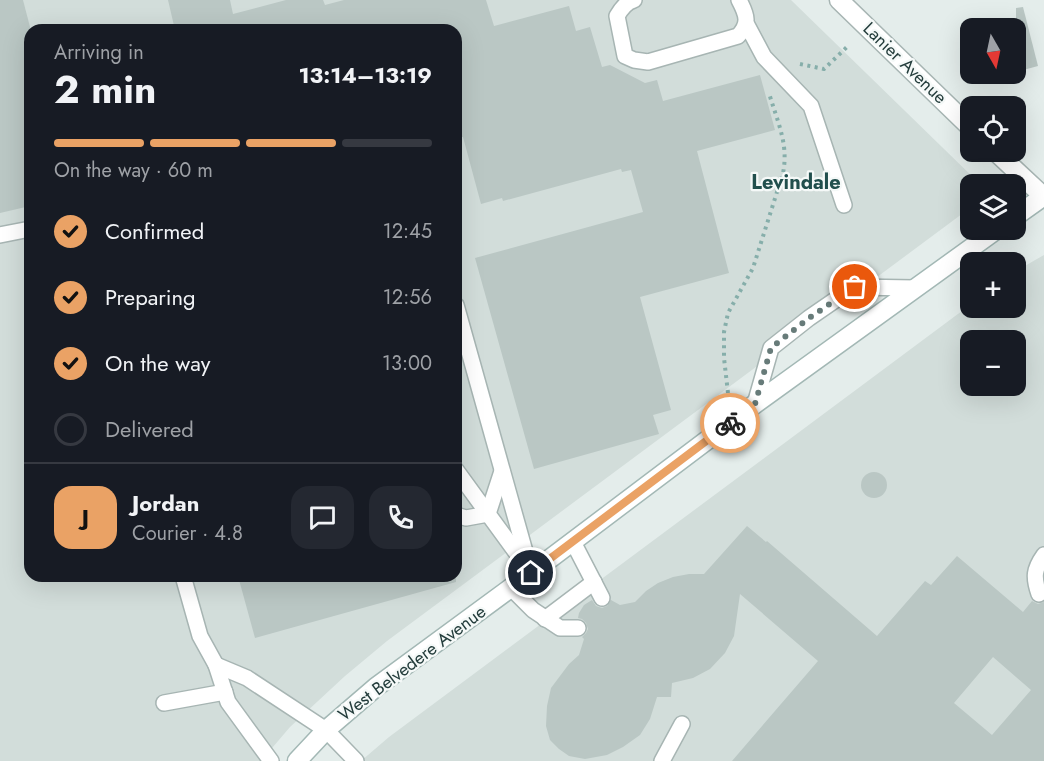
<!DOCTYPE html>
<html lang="en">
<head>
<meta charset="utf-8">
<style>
  body { margin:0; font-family:Jost,sans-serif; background:#242831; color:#f1f3f6; height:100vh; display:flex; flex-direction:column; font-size:22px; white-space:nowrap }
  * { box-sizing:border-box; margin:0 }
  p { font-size:20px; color:#9ea1a6 }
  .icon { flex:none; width:33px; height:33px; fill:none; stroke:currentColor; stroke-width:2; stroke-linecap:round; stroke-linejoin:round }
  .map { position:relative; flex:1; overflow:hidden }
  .details { position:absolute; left:24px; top:24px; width:438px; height:558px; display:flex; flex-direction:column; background:#171b24; border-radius:18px; box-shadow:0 6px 24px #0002 }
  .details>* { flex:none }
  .needle { width:39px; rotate:171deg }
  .buttons { position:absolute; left:960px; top:18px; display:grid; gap:12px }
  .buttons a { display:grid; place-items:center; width:66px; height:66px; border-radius:12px; background:#171b24; box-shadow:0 6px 24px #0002; font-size:30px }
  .pin { position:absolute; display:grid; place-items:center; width:51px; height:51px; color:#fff; margin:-26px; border:3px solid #fff; border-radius:50%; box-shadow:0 2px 6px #0007 }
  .courier { position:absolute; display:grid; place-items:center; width:60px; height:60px; margin:-30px; border:4px solid #eaa265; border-radius:50%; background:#fff; color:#222; box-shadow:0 2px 8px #0007 }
  .summary em { font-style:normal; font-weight:700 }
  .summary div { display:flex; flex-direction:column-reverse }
  .summary { display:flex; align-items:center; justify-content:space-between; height:102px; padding:0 30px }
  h1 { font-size:39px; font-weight:700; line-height:45px }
  .bar { display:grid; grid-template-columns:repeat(4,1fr); gap:9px 6px; align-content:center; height:72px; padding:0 30px }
  .bar i { height:8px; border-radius:4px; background:#363941 }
  .bar .on { background:#eaa265 }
  .bar p { grid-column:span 4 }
  .line { display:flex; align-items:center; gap:15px; padding:0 30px; border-top:2px solid #363941 }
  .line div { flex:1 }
  .round { display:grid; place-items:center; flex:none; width:63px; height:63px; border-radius:18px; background:#242831 }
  ol { padding:0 30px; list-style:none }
  li { display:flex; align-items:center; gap:18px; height:66px }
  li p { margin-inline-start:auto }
  li .icon { padding:6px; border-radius:50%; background:#eaa265; color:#111; stroke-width:4 }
  li:last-child { color:#9ea1a6 }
  li i { width:33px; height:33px; border:3px solid #363941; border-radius:50% }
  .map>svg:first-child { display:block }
</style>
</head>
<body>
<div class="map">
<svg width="1044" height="761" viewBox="0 0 1044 761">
  <rect width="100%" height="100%" fill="#e4edeb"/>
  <!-- built -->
  <g fill="#d2ddda" fill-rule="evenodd">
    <path d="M0,0H791L980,184H970V208L387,641L345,676L290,727L261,761H0ZM30,30H456V576H30Z"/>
    <path d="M1044,255V761H361L389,737L970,305V308H1016V271ZM970,340H1016V386H970Z"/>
  </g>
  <!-- building -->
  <g fill="#bac7c4" fill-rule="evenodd">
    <polygon points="0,0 23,0 30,27 30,206 0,213"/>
    <polygon points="168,0 230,0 233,14 286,0 323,0 325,5 344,0 486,0 494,26 569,6 576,31 590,27 602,67 610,65 645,83 657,80 663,101 760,75 775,130 697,151 729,273 640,297 671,410 653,415 659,434 534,469 475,258 643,212 631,170 622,172 621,169 503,201 502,198 481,204 463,137 456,138 456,30 175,30"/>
    <polygon points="1023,7 1038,66 1016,72 1016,8"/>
    <circle cx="874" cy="485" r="13"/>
    <path d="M747,526L766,542L767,541L877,636L925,581L931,585L957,556L1023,612L1032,601L1038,604L1044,602V761H732L818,661L740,594L734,636L725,653L710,669L693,678L672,683L671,697H657L650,719L640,735L623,747L607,755L585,759L569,756L559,749L550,740L546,726L547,706L551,688L569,664L579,655L584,639L582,637L586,633L588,629L586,623L582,619L578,618L579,613L584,605L592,600L596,606L602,608L607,606L611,600L620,605L635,602L646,591L658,583L673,577L689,574H704ZM993,657L1031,690L992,735L954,703Z"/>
    <polygon points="238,576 456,576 456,582 255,638"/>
  </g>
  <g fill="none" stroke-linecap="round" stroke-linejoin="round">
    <defs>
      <g id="service">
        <path d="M634,0C626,2 621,9 617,16L625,56L634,60L648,62L738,36C750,24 747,15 739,0"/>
        <polyline points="747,25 764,57 811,106 844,205"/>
        <polyline points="0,235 30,229"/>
        <polyline points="456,305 531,573"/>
        <polyline points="755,404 771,348 809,318 854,287 915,288"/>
        <polyline points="456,470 526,566"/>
        <polyline points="488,514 502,471"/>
        <polyline points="456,515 466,518 488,514"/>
        <polyline points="573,542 602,598"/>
        <polyline points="183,576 200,636 216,665 228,702 271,761"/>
        <polyline points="511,588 533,610 560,628 578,628"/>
        <path d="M1039,594C1033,577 1034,569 1044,555"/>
        <polyline points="545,619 594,582"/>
        <polyline points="216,665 247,678 326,730 356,761"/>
        <polyline points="164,703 225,692"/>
        <polyline points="662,761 682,724"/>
      </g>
      <g id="minor">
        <polyline points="839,0 970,127"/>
        <polyline points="996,152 1043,196"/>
      </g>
      <g id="secondary">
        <polyline points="1016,216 1044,196"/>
        <polyline points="297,761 326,730 376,687 531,573 755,404 996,230"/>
      </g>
    </defs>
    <!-- service casing -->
    <use href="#service" stroke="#a7b5b3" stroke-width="18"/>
    <!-- minor casing -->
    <use href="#minor" stroke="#a7b5b3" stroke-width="21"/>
    <!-- secondary casing -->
    <use href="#secondary" stroke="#a3b8b5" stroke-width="21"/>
    <!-- path -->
    <g stroke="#86aeaa" stroke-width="4" stroke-dasharray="3 4.5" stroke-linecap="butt">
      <polyline points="800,64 824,69 848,46"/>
      <path d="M728,393L724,358V332L728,313L753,268L783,173C789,144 777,121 769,93"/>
    </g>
    <!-- service -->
    <use href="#service" stroke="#fff" stroke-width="15"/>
    <!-- minor -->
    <use href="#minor" stroke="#fff" stroke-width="18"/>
    <!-- secondary -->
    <use href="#secondary" stroke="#fff" stroke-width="18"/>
  </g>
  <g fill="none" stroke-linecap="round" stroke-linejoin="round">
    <!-- done -->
    <polyline stroke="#677b79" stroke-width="6" stroke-dasharray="0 10.8" points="730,423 755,404 771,348 809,318 855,287"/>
    <!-- route -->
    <polyline stroke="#eaa265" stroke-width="8" points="531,573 730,423"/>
  </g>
  <g text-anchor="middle" stroke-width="4.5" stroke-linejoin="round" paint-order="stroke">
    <!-- street labels -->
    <g font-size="18" fill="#243d3c" stroke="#f5f9f8">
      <text transform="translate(905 63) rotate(44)" y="6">Lanier Avenue</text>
      <text transform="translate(412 663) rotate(-37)" y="6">West Belvedere Avenue</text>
    </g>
    <!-- neighbourhood labels -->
    <g font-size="20" font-weight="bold" fill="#214f4d" stroke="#f5f9f8">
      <text x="796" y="189">Levindale</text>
    </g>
  </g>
</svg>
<div class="buttons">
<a><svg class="needle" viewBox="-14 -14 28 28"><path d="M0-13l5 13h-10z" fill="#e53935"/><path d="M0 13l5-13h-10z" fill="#9ea1a6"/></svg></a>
<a><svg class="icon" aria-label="locate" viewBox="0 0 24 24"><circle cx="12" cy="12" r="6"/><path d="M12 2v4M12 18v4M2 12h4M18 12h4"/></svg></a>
<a><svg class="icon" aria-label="layers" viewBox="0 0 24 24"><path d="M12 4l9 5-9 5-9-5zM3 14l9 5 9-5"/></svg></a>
<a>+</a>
<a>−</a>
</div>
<div class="pin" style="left:855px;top:287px;background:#ea580c"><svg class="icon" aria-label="bag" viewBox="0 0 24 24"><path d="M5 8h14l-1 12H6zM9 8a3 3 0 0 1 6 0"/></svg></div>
<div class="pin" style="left:531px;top:573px;background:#1f2937"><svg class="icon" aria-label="home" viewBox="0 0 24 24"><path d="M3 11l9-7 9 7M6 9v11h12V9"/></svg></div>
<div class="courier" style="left:730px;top:423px"><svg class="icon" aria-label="bike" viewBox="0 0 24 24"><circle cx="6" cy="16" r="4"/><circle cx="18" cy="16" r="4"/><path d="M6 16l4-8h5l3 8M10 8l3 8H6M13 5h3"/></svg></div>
<section class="details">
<div class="summary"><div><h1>2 min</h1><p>Arriving in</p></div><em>13:14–13:19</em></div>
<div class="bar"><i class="on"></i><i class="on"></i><i class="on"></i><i></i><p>On the way · 60 m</p></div>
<ol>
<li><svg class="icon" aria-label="check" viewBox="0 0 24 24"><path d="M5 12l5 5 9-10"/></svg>Confirmed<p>12:45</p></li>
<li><svg class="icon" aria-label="check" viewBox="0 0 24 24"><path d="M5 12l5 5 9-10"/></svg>Preparing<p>12:56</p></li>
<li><svg class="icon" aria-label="check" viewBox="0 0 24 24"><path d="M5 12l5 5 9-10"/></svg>On the way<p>13:00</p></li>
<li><i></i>Delivered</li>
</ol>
<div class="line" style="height:108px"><b class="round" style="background:#eaa265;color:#111">J</b><div><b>Jordan</b><p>Courier · 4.8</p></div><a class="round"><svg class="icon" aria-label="chat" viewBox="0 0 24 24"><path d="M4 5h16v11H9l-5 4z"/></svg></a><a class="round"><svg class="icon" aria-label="phone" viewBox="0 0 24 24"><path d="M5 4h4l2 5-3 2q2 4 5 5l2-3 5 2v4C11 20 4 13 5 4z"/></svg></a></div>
</section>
</div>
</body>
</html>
